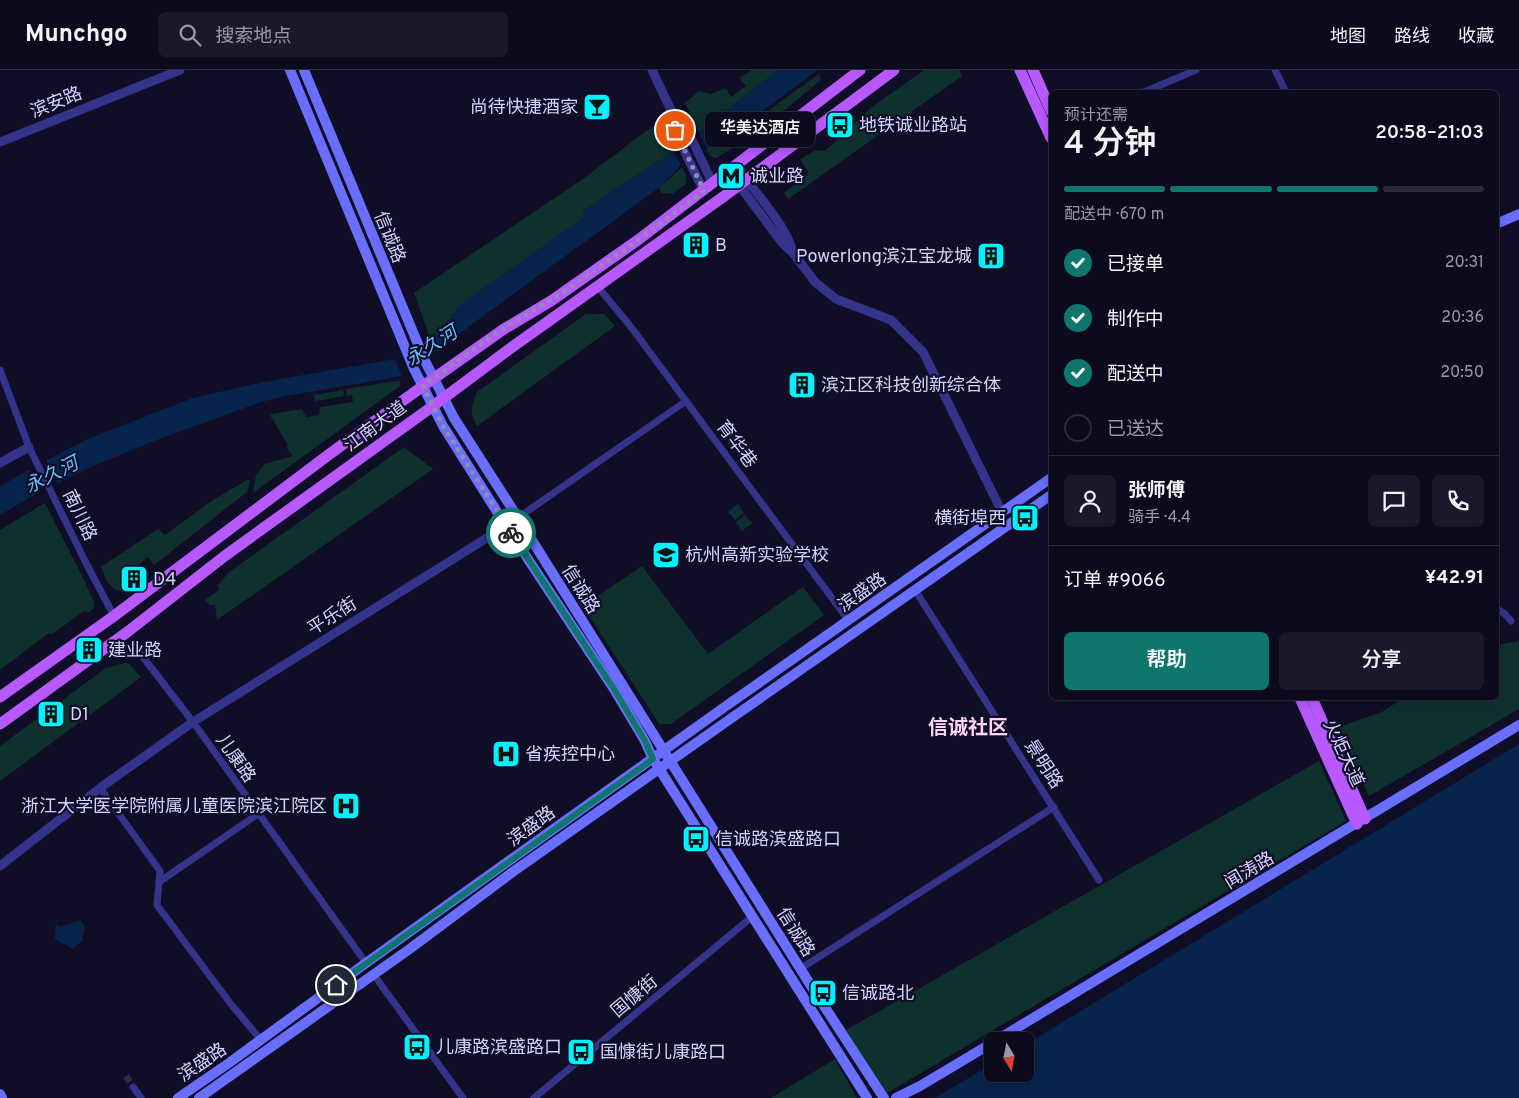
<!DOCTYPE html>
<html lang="zh">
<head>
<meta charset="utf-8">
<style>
  body { margin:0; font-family:Overpass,"Noto Sans SC",sans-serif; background:#1a182a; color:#f1f3f6; height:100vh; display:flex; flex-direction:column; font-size:19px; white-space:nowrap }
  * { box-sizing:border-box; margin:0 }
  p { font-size:16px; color:#9a9aa4 }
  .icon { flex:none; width:28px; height:28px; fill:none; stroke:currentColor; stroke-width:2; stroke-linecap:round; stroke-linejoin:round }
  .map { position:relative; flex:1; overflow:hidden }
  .side { position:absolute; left:1049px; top:20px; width:450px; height:610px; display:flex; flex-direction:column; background:#0c0a1d; border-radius:8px; box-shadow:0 2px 12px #0003,0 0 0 1px #2c2b3b }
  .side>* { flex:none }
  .needle { width:32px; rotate:170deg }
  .tools { position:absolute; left:984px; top:962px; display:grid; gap:10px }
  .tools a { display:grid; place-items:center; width:50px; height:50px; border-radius:8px; background:#0c0a1d; box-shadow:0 2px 12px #0003,0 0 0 1px #2c2b3b; font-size:25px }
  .pin { position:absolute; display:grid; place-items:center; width:42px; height:42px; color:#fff; margin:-21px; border:2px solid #fff; border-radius:50%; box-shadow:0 1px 5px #0007 }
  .courier { position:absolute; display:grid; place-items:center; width:50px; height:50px; margin:-25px; border:4px solid #0f766e; border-radius:50%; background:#fff; color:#222; box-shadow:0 1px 6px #0007 }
  .bubble { position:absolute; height:35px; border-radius:8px; background:#0c0a1d; box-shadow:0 2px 12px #0003,0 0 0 1px #2c2b3b; font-size:16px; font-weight:600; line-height:35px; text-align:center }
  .head em { font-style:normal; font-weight:600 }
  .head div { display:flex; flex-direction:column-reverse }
  .head { display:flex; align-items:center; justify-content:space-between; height:85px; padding:0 15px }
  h1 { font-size:32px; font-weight:600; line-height:38px }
  .bar { display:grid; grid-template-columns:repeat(4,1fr); gap:8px 5px; align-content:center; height:60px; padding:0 15px }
  .bar i { height:6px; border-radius:4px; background:#2c2b3b }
  .bar .on { background:#0f766e }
  .bar p { grid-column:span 4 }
  .line { display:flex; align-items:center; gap:12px; padding:0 15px; border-top:1px solid #2c2b3b }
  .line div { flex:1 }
  .round { display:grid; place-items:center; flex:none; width:52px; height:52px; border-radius:8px; background:#1a182a }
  ol { padding:0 15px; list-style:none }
  li { display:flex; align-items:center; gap:15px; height:55px }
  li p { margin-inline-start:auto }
  li .icon { padding:5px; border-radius:50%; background:#0f766e; color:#fff; stroke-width:4 }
  li:last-child { color:#9a9aa4 }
  li i { width:28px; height:28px; border:2px solid #2c2b3b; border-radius:50% }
  .button { display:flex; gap:10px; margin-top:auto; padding:10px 15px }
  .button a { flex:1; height:58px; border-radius:8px; background:#0f766e; color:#fff; font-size:20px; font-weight:600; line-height:58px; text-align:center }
  .button a+a { background:#1a182a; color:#f1f3f6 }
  header { display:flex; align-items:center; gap:30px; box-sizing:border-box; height:70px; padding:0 25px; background:#0c0a1d; border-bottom:1px solid #2c2b3b }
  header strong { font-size:24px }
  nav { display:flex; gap:28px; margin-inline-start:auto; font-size:18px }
  .search { width:350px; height:45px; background:#1a182a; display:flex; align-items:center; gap:12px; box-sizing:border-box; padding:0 18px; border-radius:8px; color:#9a9aa4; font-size:19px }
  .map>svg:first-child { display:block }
</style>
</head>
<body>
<header>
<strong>Munchgo</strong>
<div class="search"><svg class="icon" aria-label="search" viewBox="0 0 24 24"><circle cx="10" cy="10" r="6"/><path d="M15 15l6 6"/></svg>搜索地点</div>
<nav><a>地图</a><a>路线</a><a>收藏</a></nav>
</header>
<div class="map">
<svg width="1519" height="1028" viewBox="0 0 1519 1028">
  <rect width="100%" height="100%" fill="#100d27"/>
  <!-- green -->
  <g fill="#0f312e">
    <polygon points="752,0 778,0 699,62 685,33 699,21 711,24 726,18 731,27 746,16 739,8"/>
    <polygon points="924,0 959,0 962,6 788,129 784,123 809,103 800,89 816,80 825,81 872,37"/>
    <polygon points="819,4 821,10 787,38 736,76 736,64"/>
    <polygon points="669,44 680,78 620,116 582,143 585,147 459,236 450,249 430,268 414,223 580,111"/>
    <polygon points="732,65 733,78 716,88 710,86 706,78"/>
    <polygon points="682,97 686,105 686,114 672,124 662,123 659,118"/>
    <path d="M586,244H604L615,256L477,356C469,341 471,338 477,322Z"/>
    <polygon points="396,311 400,311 400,316 253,423 256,405 265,394 293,386 286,377 288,375 271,347 271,344 302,339 306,347 319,345 320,337 353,332 352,325 347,326 346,319"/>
    <polygon points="343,320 344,326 315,331 314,325"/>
    <polygon points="404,377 433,399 217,550 215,535 210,535 205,530 219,520 218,515 229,502"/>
    <path d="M247,410H250L247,422L154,495L148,487L138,495H128L132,502L123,508L128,516L122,521C109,520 106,508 101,497L158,459L165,465L213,430Z"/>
    <polygon points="45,433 85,512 94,532 94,538 89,542 84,541 51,565 49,563 0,600 0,460"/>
    <polygon points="738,434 744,443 735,450 728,442"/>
    <polygon points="745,445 752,453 742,461 736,452"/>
    <polygon points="642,496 708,584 803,517 824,545 671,654 659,654 583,536"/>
    <polygon points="1519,571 1519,639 1369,726 1336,658 1382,642 1403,628 1496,628 1496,577 1502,574"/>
    <polygon points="125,593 128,593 141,607 0,711 0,676 106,598"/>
    <polygon points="1319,691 1346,751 887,1023 846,960"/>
    <polygon points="835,989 857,1028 771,1028"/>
  </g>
  <!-- water -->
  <g fill="#07244c">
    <polygon points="778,0 818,0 731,64 704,78 680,96 660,117 468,257 437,282 402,306 280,327 261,332 154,371 93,396 38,423 0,445 0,416 47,390 88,369 193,328 264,312 395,289 430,268 440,259 450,249 459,236 584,147 582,143 620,116 670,84 670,85 674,82"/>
    <polygon points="1519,674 1519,1028 935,1028 992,994 992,1004 1025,1004 1025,975"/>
    <path d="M80,850C85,856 87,859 82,866L83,870L73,879L55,869L56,854L59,856C63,857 75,852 80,850Z"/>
  </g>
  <!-- pier -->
  <g fill="#100d27">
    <polygon points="698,60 707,79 682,98 673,80"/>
    <polygon points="429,266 436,284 402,307 394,288"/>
    <polygon points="45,388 59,415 41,424 28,397"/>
  </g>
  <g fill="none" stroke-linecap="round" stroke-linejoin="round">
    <!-- minor-tunnel -->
    <polyline stroke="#2e2b47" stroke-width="7" stroke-dasharray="7 3.5" stroke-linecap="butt" points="126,1006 133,1017"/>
    <!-- minor -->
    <g stroke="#33348a" stroke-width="7">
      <polyline points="1275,0 1286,22"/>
      <polyline points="1144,22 1196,0"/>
      <polyline points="598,217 631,257 849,551"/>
      <polyline points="0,300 29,377 86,493 114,546"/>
      <polyline points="506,456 686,331"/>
      <polyline points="915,520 1099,810"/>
      <polyline points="1496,538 1505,544 1511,551"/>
      <polyline points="133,574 193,652 366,893"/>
      <polyline points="100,718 160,801 157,835 230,933 261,970"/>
      <polyline points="159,812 258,744"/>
      <polyline points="800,899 1054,737"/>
      <polyline points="374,905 463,1028"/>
      <polyline points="133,1017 141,1028"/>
      <polyline points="534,1028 753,846"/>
    </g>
    <!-- tertiary -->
    <g stroke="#33348a" stroke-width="9">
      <polyline points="652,0 670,38 691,68 713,114"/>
      <path d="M671,43C678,71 691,95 704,121"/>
      <polyline points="0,72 180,0"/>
      <path d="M747,110C762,131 787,157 793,183"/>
      <polyline points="739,115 783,174 793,183 815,212 836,229 891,250 923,282 1002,442"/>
      <polyline points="0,393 29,377"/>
      <polyline points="0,796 100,718 193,652 506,456"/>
    </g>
    <!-- secondary -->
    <g stroke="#696eff" stroke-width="10">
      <polyline points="290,0 414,299 443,356 506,456 614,619 645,671 653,689 867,1028"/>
      <polyline points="304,0 425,291 454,348 513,440 813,919 884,1028"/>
      <polyline points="1496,154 1519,144"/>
      <polyline points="995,971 1519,655"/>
      <polyline points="0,1024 2,1028"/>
      <polyline points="178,1028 229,993 366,893 726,636 1051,408"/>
      <polyline points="199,1028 411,878 514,801 733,647 1051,425"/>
      <polyline points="896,1028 920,1016 992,973"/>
    </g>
    <!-- primary -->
    <g stroke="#b859ff" stroke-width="11">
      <polyline points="1020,0 1051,68"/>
      <polyline points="1033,0 1051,41"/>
      <polyline points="0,627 114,546 331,383 423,316 504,259 551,231 638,170 860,0"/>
      <polyline points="1300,628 1357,754"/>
      <polyline points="1312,628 1365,749"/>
      <polyline points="0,654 126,563 226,485 433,336 515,275 723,127 894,0"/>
    </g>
  </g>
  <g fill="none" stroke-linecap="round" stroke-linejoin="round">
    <!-- done -->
    <polyline stroke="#908db3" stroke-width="5" stroke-dasharray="0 9" points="511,463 443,356 423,316 504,258 565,221 638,170 704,121 675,60"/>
    <!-- route -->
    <polyline stroke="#0f766e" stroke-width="6" points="336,915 653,689 645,671 614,619 511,463"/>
  </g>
  <!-- icons -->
  <defs>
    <symbol id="bar-square" viewBox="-11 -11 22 22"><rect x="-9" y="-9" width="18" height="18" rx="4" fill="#00f2fd" stroke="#100d27"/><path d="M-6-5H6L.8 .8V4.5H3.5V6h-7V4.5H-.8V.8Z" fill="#111"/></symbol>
    <symbol id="bus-square" viewBox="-11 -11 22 22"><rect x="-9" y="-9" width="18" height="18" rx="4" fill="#00f2fd" stroke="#100d27"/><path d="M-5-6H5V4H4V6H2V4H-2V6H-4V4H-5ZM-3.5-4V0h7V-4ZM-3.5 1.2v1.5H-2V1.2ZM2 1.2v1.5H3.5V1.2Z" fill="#111"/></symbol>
    <symbol id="metro-square" viewBox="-11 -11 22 22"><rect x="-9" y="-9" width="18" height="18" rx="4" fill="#00f2fd" stroke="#100d27"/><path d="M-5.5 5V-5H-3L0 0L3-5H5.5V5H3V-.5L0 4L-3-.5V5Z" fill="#111"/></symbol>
    <symbol id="building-square" viewBox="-11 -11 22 22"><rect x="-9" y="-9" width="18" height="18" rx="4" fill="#00f2fd" stroke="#100d27"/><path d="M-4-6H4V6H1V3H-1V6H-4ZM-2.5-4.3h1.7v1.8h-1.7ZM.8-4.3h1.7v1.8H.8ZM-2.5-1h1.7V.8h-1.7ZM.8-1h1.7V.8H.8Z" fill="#111"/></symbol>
    <symbol id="school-square" viewBox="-11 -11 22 22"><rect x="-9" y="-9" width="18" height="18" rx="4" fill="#00f2fd" stroke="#100d27"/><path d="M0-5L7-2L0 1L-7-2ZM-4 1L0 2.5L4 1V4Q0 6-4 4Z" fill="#111"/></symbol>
    <symbol id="hospital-square" viewBox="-11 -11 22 22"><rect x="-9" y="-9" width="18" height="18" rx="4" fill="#00f2fd" stroke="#100d27"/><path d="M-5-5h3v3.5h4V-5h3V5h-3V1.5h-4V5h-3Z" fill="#111"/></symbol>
  </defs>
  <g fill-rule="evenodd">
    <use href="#bar-square" x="581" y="21" width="32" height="32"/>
    <use href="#bus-square" x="824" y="39" width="32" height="32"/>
    <use href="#metro-square" x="715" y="90" width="32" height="32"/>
    <use href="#building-square" x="680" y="159" width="32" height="32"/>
    <use href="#building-square" x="975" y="170" width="32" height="32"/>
    <use href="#building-square" x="786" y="299" width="32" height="32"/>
    <use href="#bus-square" x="1009" y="432" width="32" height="32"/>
    <use href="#school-square" x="650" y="469" width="32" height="32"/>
    <use href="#building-square" x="118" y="493" width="32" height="32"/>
    <use href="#building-square" x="73" y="564" width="32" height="32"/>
    <use href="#building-square" x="35" y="628" width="32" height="32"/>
    <use href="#hospital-square" x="490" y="668" width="32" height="32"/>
    <use href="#hospital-square" x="330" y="720" width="32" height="32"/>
    <use href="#bus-square" x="680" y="753" width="32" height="32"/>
    <use href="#bus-square" x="807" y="907" width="32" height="32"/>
    <use href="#bus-square" x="401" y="961" width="32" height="32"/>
    <use href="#bus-square" x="565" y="966" width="32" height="32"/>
  </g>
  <g text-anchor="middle" stroke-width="4.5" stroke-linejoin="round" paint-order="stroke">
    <!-- street labels -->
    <g font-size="18" fill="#d5d2ff" stroke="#100d27">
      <text transform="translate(56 32) rotate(-22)" y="6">滨安路</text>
      <text transform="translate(390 167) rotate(68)" y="6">信诚路</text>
      <text transform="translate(375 356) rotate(-36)" y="6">江南大道</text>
      <text transform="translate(737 374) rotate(53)" y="6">育华巷</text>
      <text transform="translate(80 445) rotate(64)" y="6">南川路</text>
      <text transform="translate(581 519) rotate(58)" y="6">信诚路</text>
      <text transform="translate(862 522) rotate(-35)" y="6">滨盛路</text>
      <text transform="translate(332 546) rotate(-32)" y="6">平乐街</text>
      <text transform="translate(1344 683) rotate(65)" y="6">火炬大道</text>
      <text transform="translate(236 688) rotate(55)" y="6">儿康路</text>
      <text transform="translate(1044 694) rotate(57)" y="6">景明路</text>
      <text transform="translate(531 756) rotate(-36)" y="6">滨盛路</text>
      <text transform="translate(1249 800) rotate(-31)" y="6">闻涛路</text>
      <text transform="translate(796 862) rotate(58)" y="6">信诚路</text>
      <text transform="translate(634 926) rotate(-40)" y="6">国慷街</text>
      <text transform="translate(202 992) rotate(-34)" y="6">滨盛路</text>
    </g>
    <!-- poi labels -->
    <g font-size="18" fill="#d5d2ff" stroke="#100d27" text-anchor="start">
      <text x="578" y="43" text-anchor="end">尚待快捷酒家</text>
      <text x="859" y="61">地铁诚业路站</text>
      <text x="750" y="112">诚业路</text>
      <text x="715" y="181">B</text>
      <text x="972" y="192" text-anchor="end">Powerlong滨江宝龙城</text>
      <text x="821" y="321">滨江区科技创新综合体</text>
      <text x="1006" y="454" text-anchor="end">横街埠西</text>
      <text x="685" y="491">杭州高新实验学校</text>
      <text x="153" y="515">D4</text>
      <text x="108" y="586">建业路</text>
      <text x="70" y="650">D1</text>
      <text x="525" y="690">省疾控中心</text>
      <text x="327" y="742" text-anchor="end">浙江大学医学院附属儿童医院滨江院区</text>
      <text x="715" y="775">信诚路滨盛路口</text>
      <text x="842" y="929">信诚路北</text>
      <text x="436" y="983">儿康路滨盛路口</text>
      <text x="600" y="988">国慷街儿康路口</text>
    </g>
    <!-- water labels -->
    <g font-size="19" font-style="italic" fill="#60beff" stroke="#100d27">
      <text transform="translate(431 275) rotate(-33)" y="7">永久河</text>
      <text transform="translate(51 404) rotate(-27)" y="7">永久河</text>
    </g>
    <!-- quarter labels -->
    <g font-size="20" font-weight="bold" fill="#ffd4f2" stroke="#100d27">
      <text x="968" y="664">信诚社区</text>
    </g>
  </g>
</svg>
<div class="tools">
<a><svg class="needle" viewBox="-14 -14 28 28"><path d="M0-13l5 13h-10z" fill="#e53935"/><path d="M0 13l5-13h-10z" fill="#9a9aa4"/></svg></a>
</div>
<div class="pin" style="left:675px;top:60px;background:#ea580c"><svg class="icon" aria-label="bag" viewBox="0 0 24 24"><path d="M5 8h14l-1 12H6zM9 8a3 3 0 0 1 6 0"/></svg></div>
<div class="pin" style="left:336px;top:915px;background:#1f2937"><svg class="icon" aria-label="home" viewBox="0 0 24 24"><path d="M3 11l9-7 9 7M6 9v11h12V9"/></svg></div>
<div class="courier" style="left:511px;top:463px"><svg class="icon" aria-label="bike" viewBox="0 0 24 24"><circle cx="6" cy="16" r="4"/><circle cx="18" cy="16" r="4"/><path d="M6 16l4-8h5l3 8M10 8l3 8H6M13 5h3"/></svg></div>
<div class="bubble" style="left:705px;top:42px;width:110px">华美达酒店</div>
<section class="side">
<div class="head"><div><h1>4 分钟</h1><p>预计还需</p></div><em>20:58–21:03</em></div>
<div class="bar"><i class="on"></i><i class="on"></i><i class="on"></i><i></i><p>配送中 · 670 m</p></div>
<ol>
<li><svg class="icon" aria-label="check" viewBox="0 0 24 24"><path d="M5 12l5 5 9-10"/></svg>已接单<p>20:31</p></li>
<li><svg class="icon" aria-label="check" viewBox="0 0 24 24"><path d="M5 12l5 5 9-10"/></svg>制作中<p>20:36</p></li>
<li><svg class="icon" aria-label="check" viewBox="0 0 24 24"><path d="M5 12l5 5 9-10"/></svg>配送中<p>20:50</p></li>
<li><i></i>已送达</li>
</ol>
<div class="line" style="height:90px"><a class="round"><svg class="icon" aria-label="person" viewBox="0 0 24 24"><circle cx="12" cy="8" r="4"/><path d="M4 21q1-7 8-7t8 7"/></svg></a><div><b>张师傅</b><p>骑手 · 4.4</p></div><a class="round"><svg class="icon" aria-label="chat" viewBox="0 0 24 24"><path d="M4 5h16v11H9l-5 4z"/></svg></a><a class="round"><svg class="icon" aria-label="phone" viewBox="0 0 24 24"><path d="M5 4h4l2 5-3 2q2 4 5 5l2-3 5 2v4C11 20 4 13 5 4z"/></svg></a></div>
<div class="line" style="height:65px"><div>订单 #9066</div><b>¥42.91</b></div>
<div class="button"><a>帮助</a><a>分享</a></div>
</section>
</div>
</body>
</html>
